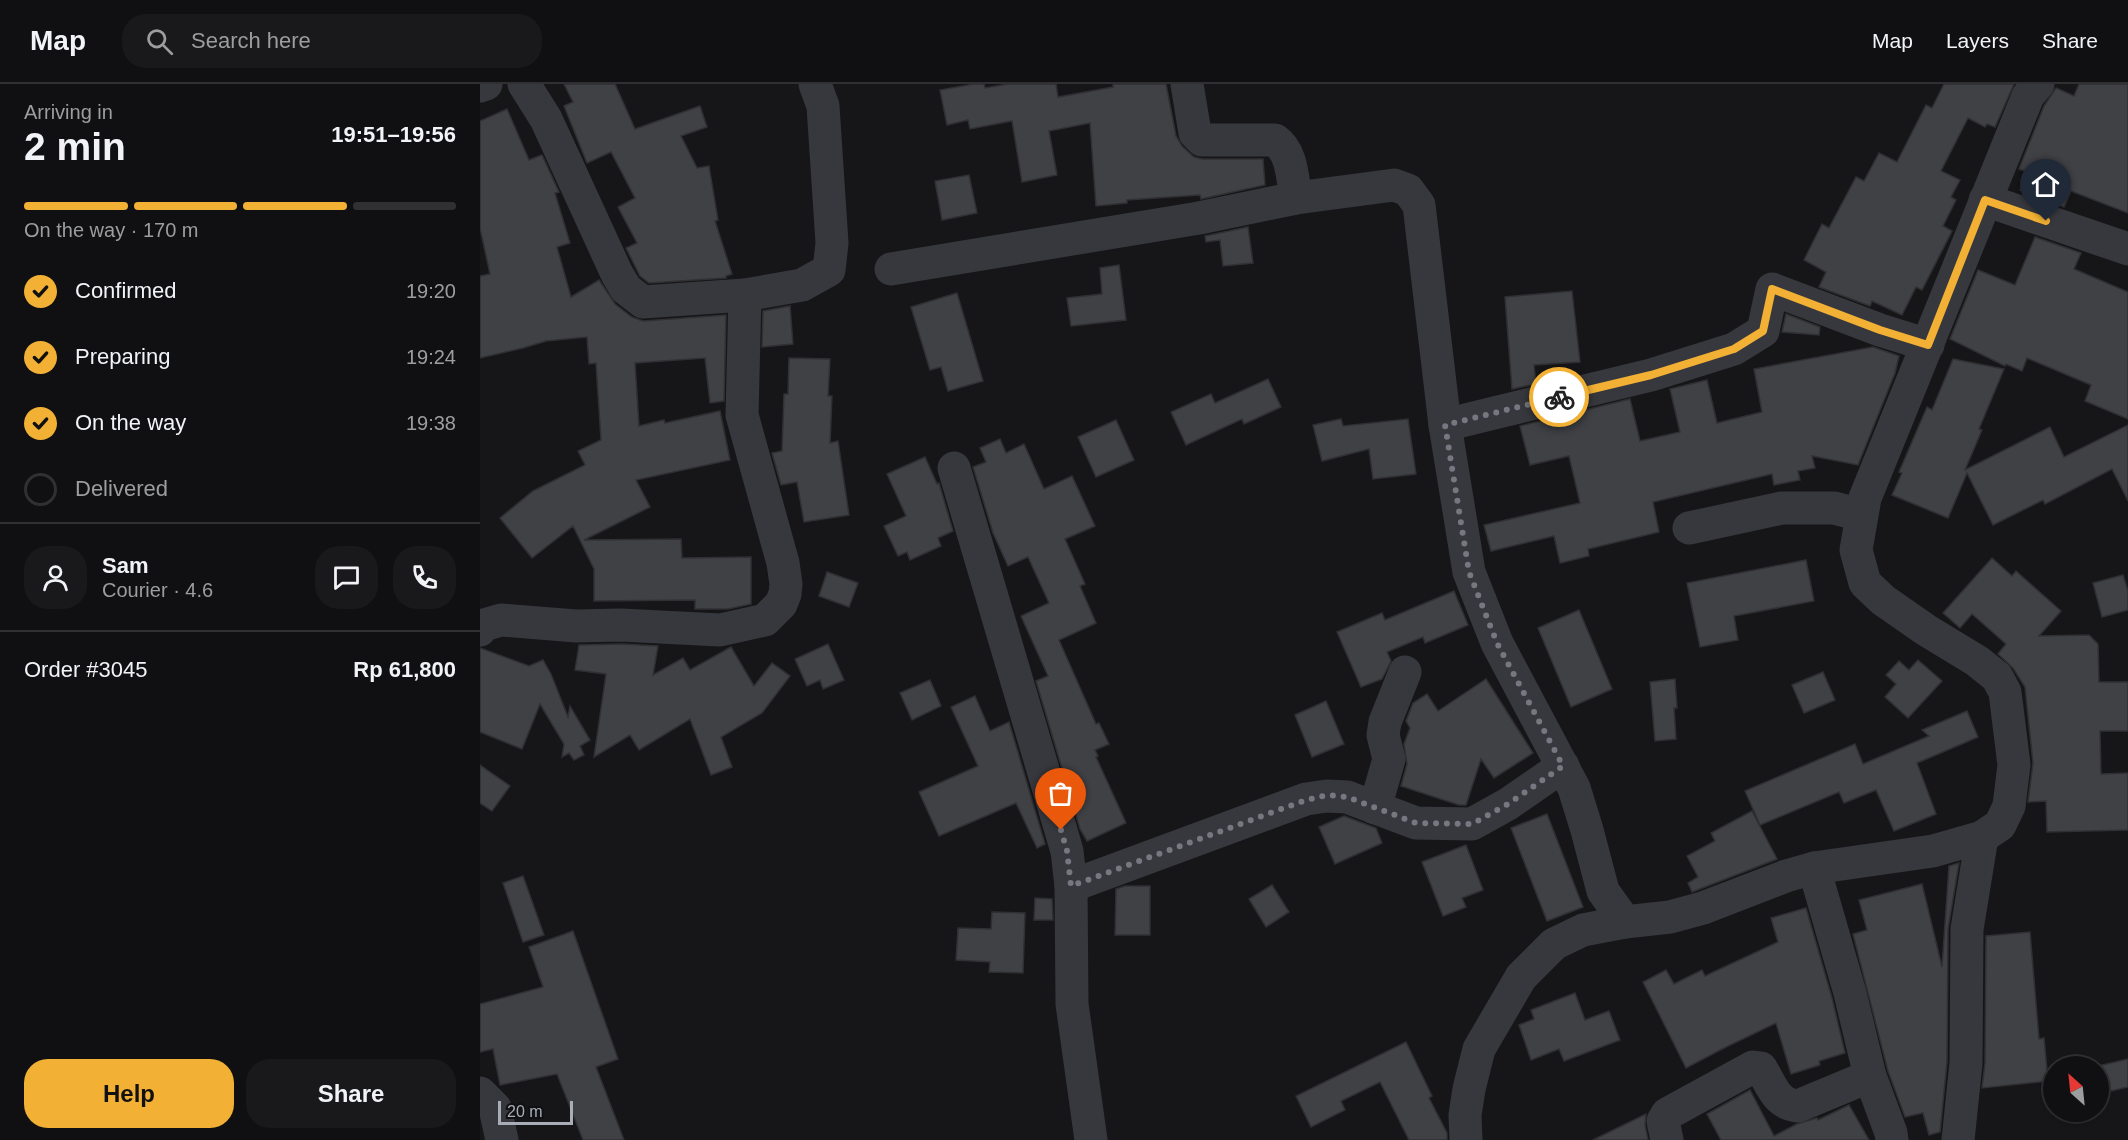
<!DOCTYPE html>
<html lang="en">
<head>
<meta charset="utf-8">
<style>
  body { margin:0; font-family:Helvetica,sans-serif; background:#19191b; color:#f1f3f6; height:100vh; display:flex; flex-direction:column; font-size:22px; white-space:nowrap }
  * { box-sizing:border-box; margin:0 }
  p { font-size:20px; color:#9c9d9f }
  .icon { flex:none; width:33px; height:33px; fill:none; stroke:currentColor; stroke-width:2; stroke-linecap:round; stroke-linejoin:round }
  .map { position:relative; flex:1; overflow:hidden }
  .side { display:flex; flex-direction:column; background:#101012; width:480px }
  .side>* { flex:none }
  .needle { width:39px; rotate:333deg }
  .buttons { position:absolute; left:1563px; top:972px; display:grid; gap:12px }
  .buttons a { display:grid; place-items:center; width:66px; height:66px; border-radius:50%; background:#101012; box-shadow:0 2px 4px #0004,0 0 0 2px #303032; font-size:30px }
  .scale { position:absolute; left:18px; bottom:15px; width:75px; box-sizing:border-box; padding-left:6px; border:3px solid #a8adb8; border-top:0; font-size:16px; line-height:21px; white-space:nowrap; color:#a8adb8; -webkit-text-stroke:4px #111113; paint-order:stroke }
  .pin { position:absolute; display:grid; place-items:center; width:51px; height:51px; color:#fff; margin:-62px -26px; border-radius:50% 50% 50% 0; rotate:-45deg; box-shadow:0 0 6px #0007 }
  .pin .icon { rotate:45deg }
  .courier { position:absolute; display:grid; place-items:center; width:60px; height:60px; margin:-30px; border:4px solid #f2b134; border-radius:50%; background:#fff; color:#222; box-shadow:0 2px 8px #0007 }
  .head em { font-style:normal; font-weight:800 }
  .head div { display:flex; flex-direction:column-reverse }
  .head { display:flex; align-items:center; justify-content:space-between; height:102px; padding:0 24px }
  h1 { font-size:39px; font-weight:800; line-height:45px }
  .bar { display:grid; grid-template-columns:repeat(4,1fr); gap:9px 6px; align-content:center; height:72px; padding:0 24px }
  .bar i { height:8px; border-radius:4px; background:#303032 }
  .bar .selected { background:#f2b134 }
  .bar p { grid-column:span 4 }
  .line { display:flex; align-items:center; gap:15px; padding:0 24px; border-top:2px solid #303032 }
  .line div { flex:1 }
  .round { display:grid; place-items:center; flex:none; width:63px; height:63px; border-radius:24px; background:#19191b }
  ol { padding:0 24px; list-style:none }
  li { display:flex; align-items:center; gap:18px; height:66px }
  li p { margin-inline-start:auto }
  li .icon { padding:6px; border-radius:50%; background:#f2b134; color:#111; stroke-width:4 }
  li:last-child { color:#9c9d9f }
  li i { width:33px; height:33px; border:3px solid #303032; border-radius:50% }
  .cta { display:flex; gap:12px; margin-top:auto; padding:12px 24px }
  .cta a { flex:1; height:69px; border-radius:24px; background:#f2b134; color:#111; font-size:24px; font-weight:800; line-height:69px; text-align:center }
  .cta a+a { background:#19191b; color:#f1f3f6 }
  header { display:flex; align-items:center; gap:36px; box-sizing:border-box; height:84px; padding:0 30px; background:#101012; border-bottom:2px solid #303032 }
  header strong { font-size:28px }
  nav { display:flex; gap:33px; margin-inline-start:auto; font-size:21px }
  .search { width:420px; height:54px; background:#19191b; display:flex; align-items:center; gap:15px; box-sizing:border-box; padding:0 21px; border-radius:24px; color:#9c9d9f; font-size:22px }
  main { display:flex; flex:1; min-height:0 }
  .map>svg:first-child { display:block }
</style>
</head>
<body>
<header>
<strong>Map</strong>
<div class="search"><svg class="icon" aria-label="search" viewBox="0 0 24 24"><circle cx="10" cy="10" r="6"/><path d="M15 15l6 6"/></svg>Search here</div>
<nav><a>Map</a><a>Layers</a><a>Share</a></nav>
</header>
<main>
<section class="side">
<div class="head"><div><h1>2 min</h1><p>Arriving in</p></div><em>19:51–19:56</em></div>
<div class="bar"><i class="selected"></i><i class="selected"></i><i class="selected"></i><i></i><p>On the way · 170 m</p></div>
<ol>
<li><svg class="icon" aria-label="check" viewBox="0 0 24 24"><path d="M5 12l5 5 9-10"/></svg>Confirmed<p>19:20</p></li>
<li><svg class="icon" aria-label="check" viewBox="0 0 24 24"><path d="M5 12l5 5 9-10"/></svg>Preparing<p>19:24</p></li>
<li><svg class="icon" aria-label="check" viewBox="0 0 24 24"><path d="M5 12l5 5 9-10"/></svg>On the way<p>19:38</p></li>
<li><i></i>Delivered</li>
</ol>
<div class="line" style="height:108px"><a class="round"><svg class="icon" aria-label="person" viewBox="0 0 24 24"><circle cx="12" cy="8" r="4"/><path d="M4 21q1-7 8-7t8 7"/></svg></a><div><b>Sam</b><p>Courier · 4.6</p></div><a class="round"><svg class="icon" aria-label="chat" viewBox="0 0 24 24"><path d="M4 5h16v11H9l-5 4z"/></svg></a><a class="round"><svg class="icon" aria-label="phone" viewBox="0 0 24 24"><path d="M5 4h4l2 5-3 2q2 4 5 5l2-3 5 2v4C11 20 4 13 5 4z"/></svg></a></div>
<div class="line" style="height:78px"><div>Order #3045</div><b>Rp 61,800</b></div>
<div class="cta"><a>Help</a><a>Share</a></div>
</section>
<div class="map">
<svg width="1648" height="1056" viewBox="0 0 1648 1056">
  <rect width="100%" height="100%" fill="#161618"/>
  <!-- building -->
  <g fill="#404145" stroke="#303034" stroke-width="1.5">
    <polygon points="84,0 135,0 155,45 220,22 227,43 201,52 217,84 229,82 238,136 235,137 252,190 246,192 246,194 169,199 160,192 146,164 157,159 138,123 155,114 131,68 107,79 84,22 93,18"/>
    <polygon points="494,0 504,0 505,4 528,0 576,0 578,13 633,3 633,0 686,0 696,52 702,62 714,73 722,75 783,75 785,101 721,115 720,111 647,116 647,119 616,122 610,39 569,47 577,91 542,98 532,37 490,45 488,36 467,41 460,6"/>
    <polygon points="1464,0 1534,0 1515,43 1507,40 1505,43 1488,34 1461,87 1480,96 1471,113 1476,116 1463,142 1472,147 1442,206 1436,203 1422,231 1392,217 1390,222 1339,203 1346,188 1324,176 1342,140 1349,144 1376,93 1384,97 1399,69 1417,78 1446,21 1452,24"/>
    <polygon points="1599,0 1648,0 1648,129 1591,107 1584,123 1540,106 1547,88 1539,85 1564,22 1576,4 1594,12"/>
    <polygon points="27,25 49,76 62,71 79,108 75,109 90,159 77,163 91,213 119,196 135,220 152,233 163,237 246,231 244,317 230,319 225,274 155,279 159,342 184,336 185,339 240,327 250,376 156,396 170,423 104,456 201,455 202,474 271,473 271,520 248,525 215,525 215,516 114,517 114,485 93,442 52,474 20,434 53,407 105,381 98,367 121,356 116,279 109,280 107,253 66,257 43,264 0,274 0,192 10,190 0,144 0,37"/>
    <polygon points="489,91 497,129 462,136 455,97"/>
    <polygon points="768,143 773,179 743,182 740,156 726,158 725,152"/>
    <polygon points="1555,153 1601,169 1594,185 1648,208 1648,335 1605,317 1611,301 1547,274 1542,287 1526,280 1525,282 1470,255 1498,186 1535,201"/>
    <polygon points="639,181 646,236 591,242 587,214 622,210 620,184"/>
    <polygon points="1092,207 1100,278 1054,281 1056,300 1032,305 1025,213"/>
    <polygon points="477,209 503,297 468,307 461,283 450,286 431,223"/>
    <polygon points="310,222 313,260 282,263 283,227"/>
    <polygon points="1306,230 1340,243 1339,251 1302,248"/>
    <polygon points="1393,263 1419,272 1415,289 1378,381 1332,372 1335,384 1318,387 1320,396 1294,401 1292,390 1173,418 1179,448 1108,465 1109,472 1080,479 1074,452 1011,467 1004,441 1100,419 1089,372 1050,381 1040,342 1150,315 1160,357 1200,348 1190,305 1227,296 1237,339 1282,328 1274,285"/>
    <polygon points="309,274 350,275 348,312 352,312 350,359 358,357 369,431 324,438 317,398 301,401 292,369 302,367 304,310 308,310"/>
    <polygon points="1473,275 1524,285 1499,345 1502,346 1485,386 1570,343 1584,373 1648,341 1648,417 1632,385 1565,420 1563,416 1513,441 1487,389 1468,434 1412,411 1422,389 1419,388 1447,323 1452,326"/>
    <polygon points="788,295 801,323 764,340 762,335 706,361 691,328 731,310 735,319"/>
    <polygon points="861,335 863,342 928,335 936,390 893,395 889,365 842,377 833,341"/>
    <polygon points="636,336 654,376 616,393 598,353"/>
    <polygon points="520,355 526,369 544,360 564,405 592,392 615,442 585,455 605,500 600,502 616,539 579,556 616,640 619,639 629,660 615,666 618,672 616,673 646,739 607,757 600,745 556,597 568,592 541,532 569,519 548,473 528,482 513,449 493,383 506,378 500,364"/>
    <polygon points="445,373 457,400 459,399 473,447 458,454 461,462 430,476 427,468 418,472 404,442 426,432 407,390"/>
    <polygon points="1512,474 1532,492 1536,487 1581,527 1559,552 1609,551 1618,560 1619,598 1648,598 1648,647 1620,647 1621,690 1648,689 1648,746 1567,748 1566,717 1548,718 1553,679 1545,603 1533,584 1518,570 1526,560 1492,530 1480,544 1463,529"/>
    <polygon points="1326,476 1334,517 1254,532 1258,556 1220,563 1207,499"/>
    <polygon points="347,488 378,499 369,523 339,512"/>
    <polygon points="1643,491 1648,507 1648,526 1622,533 1613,499"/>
    <polygon points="974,507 988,541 945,559 943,553 907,568 911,577 902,595 881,603 857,548 902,529 905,536"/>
    <polygon points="1099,526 1132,605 1091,623 1058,544"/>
    <polygon points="141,560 178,562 173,591 203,574 210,586 251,563 274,602 292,579 310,592 282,629 241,653 252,683 231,691 210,635 159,666 150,651 114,673 126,590 95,586 99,561"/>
    <polygon points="348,560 364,596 343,605 340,596 327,602 315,575"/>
    <polygon points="0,564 49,582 63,576 71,590 88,633 90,622 110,656 100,662 104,671 94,676 89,669 82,673 84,660 60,620 42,665 0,648"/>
    <polygon points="1438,576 1462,597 1428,634 1405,613 1416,600 1406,591 1419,577 1429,586"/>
    <polygon points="1343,588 1355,616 1324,629 1312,601"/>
    <polygon points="1006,595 1053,669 1014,694 1001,675 986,721 979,721 921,702 927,680 924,660 930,644 926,637 933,619 947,610 958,627"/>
    <polygon points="1195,595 1197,624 1194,624 1196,655 1175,657 1170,598"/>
    <polygon points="450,596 461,622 432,636 420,609"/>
    <polygon points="495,612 510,647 529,638 565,760 557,764 536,719 459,752 439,708 498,682 471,623"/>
    <polygon points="846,617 864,660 832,673 815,631"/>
    <polygon points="1487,627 1498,653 1437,679 1456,730 1414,747 1396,706 1364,719 1359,708 1280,741 1265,707 1375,660 1383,680 1449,652 1442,646"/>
    <polygon points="0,681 30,702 12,727 0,719"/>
    <polygon points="1272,727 1297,775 1212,808 1208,799 1218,793 1207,772 1235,757 1231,749"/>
    <polygon points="1067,730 1103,823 1067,837 1031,744"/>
    <polygon points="864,732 896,744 902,759 855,780 839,743"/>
    <polygon points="986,761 1003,806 982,814 986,823 963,832 942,778"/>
    <polygon points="1479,779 1468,845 1467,978 1460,1048 1449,1051 1443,1029 1425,1033 1408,987 1373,850 1387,846 1379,816 1442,800 1462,883 1469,782"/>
    <polygon points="43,792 64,851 43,858 23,799"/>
    <polygon points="792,801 809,828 786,843 769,815"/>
    <polygon points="645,802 670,802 670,851 635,851 636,805"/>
    <polygon points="555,814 572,815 573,836 554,836"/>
    <polygon points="1326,824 1352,914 1365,969 1339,977 1340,981 1311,990 1296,939 1246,963 1206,984 1163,898 1186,886 1194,900 1222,886 1225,892 1298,858 1291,834"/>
    <polygon points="512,828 545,829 543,889 509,888 510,878 476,876 478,844 511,845"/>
    <polygon points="93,847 138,975 116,983 144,1056 103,1056 77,990 20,1001 13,965 0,968 0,920 63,903 49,863"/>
    <polygon points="1550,848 1559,955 1564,954 1568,997 1502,1004 1505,979 1506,852"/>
    <polygon points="1095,909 1105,936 1129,927 1140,956 1084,977 1079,965 1051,976 1039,941 1054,935 1051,926"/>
    <polygon points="926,958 952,1012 949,1014 967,1049 967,1056 929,1056 900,998 861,1017 865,1026 831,1043 816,1012"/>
    <polygon points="1648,975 1648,1003 1618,1010 1618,982"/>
    <polygon points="1270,1006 1294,1052 1317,1040 1337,1034 1338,1036 1369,1021 1389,1056 1241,1056 1227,1030"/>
    <polygon points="1166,1030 1165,1041 1168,1056 1113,1056"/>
  </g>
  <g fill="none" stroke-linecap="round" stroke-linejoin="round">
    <!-- minor -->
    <g stroke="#37383d" stroke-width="33">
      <polyline points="44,0 66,35 137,190 146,205 163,218 265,211 322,201 349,186 352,159 343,22 335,0"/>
      <path d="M707,0L715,49L722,56H795C813,69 812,94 816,114"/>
      <polyline points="0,2 6,0"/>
      <polyline points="1505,116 1648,165"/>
      <polyline points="411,185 719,134 816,114 914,101 928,106 939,121 965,341 989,488 1017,559 1094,704 1107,746 1123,807 1145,838"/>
      <polyline points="965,341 1171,291 1254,265 1283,247 1292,205 1400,246 1448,261"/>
      <polyline points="474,384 587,767 591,802 826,715 847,712 867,713 936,739 992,740 1028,720 1083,682"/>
      <polyline points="1209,444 1302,424 1354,424 1381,431"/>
      <polyline points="0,546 4,541 21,536 96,542 141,541 240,546 285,536 301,520 305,510 306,500 303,479 262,331 265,211"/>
      <polyline points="895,724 909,675 903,651 905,638 925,588"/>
      <polyline points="1334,784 1370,909 1390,992 1411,1049 1412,1056"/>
      <polyline points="591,802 592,920 611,1056"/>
      <polyline points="0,1009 15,1024 22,1056"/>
      <polyline points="986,1056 985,1031 989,1005 999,965 1041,893 1074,860 1103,846 1145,838 1190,833 1223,824 1306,792 1334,784 1453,767 1502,753 1520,741 1529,722 1534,681 1525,608 1517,593 1497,577 1446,546 1403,516 1385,499 1376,466 1385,414 1548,12 1558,0"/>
      <path d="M1187,1056L1183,1037L1187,1030L1273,983L1281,984C1292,1002 1296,1020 1318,1022L1390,992"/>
      <polyline points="1478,1056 1486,979 1487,845 1502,753"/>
    </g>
  </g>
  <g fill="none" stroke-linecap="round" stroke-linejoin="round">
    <!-- done -->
    <polyline stroke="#757880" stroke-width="6" stroke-dasharray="0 10.8" points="581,746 587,767 591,802 826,716 847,711 867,713 936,739 992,740 1028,720 1083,682 1017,559 989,488 965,341 1079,313"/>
    <!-- route -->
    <polyline stroke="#f2b134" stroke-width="8" points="1079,313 1171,291 1254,265 1283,247 1292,205 1400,246 1448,261 1505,116 1566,137"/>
  </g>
</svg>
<div class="buttons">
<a><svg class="needle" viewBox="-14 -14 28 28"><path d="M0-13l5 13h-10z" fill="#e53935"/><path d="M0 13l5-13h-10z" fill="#9c9d9f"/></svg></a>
</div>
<div class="scale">20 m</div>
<div class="pin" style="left:581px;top:746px;background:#ea580c"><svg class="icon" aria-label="bag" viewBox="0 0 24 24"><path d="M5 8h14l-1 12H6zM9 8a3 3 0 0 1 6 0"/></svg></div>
<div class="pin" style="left:1566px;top:137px;background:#1f2937"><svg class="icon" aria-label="home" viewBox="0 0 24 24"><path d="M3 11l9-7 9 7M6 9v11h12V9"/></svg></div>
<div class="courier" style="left:1079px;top:313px"><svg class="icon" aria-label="bike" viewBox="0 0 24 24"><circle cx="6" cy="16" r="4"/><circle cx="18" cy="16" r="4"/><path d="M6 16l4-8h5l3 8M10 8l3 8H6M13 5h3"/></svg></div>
</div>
</main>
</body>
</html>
